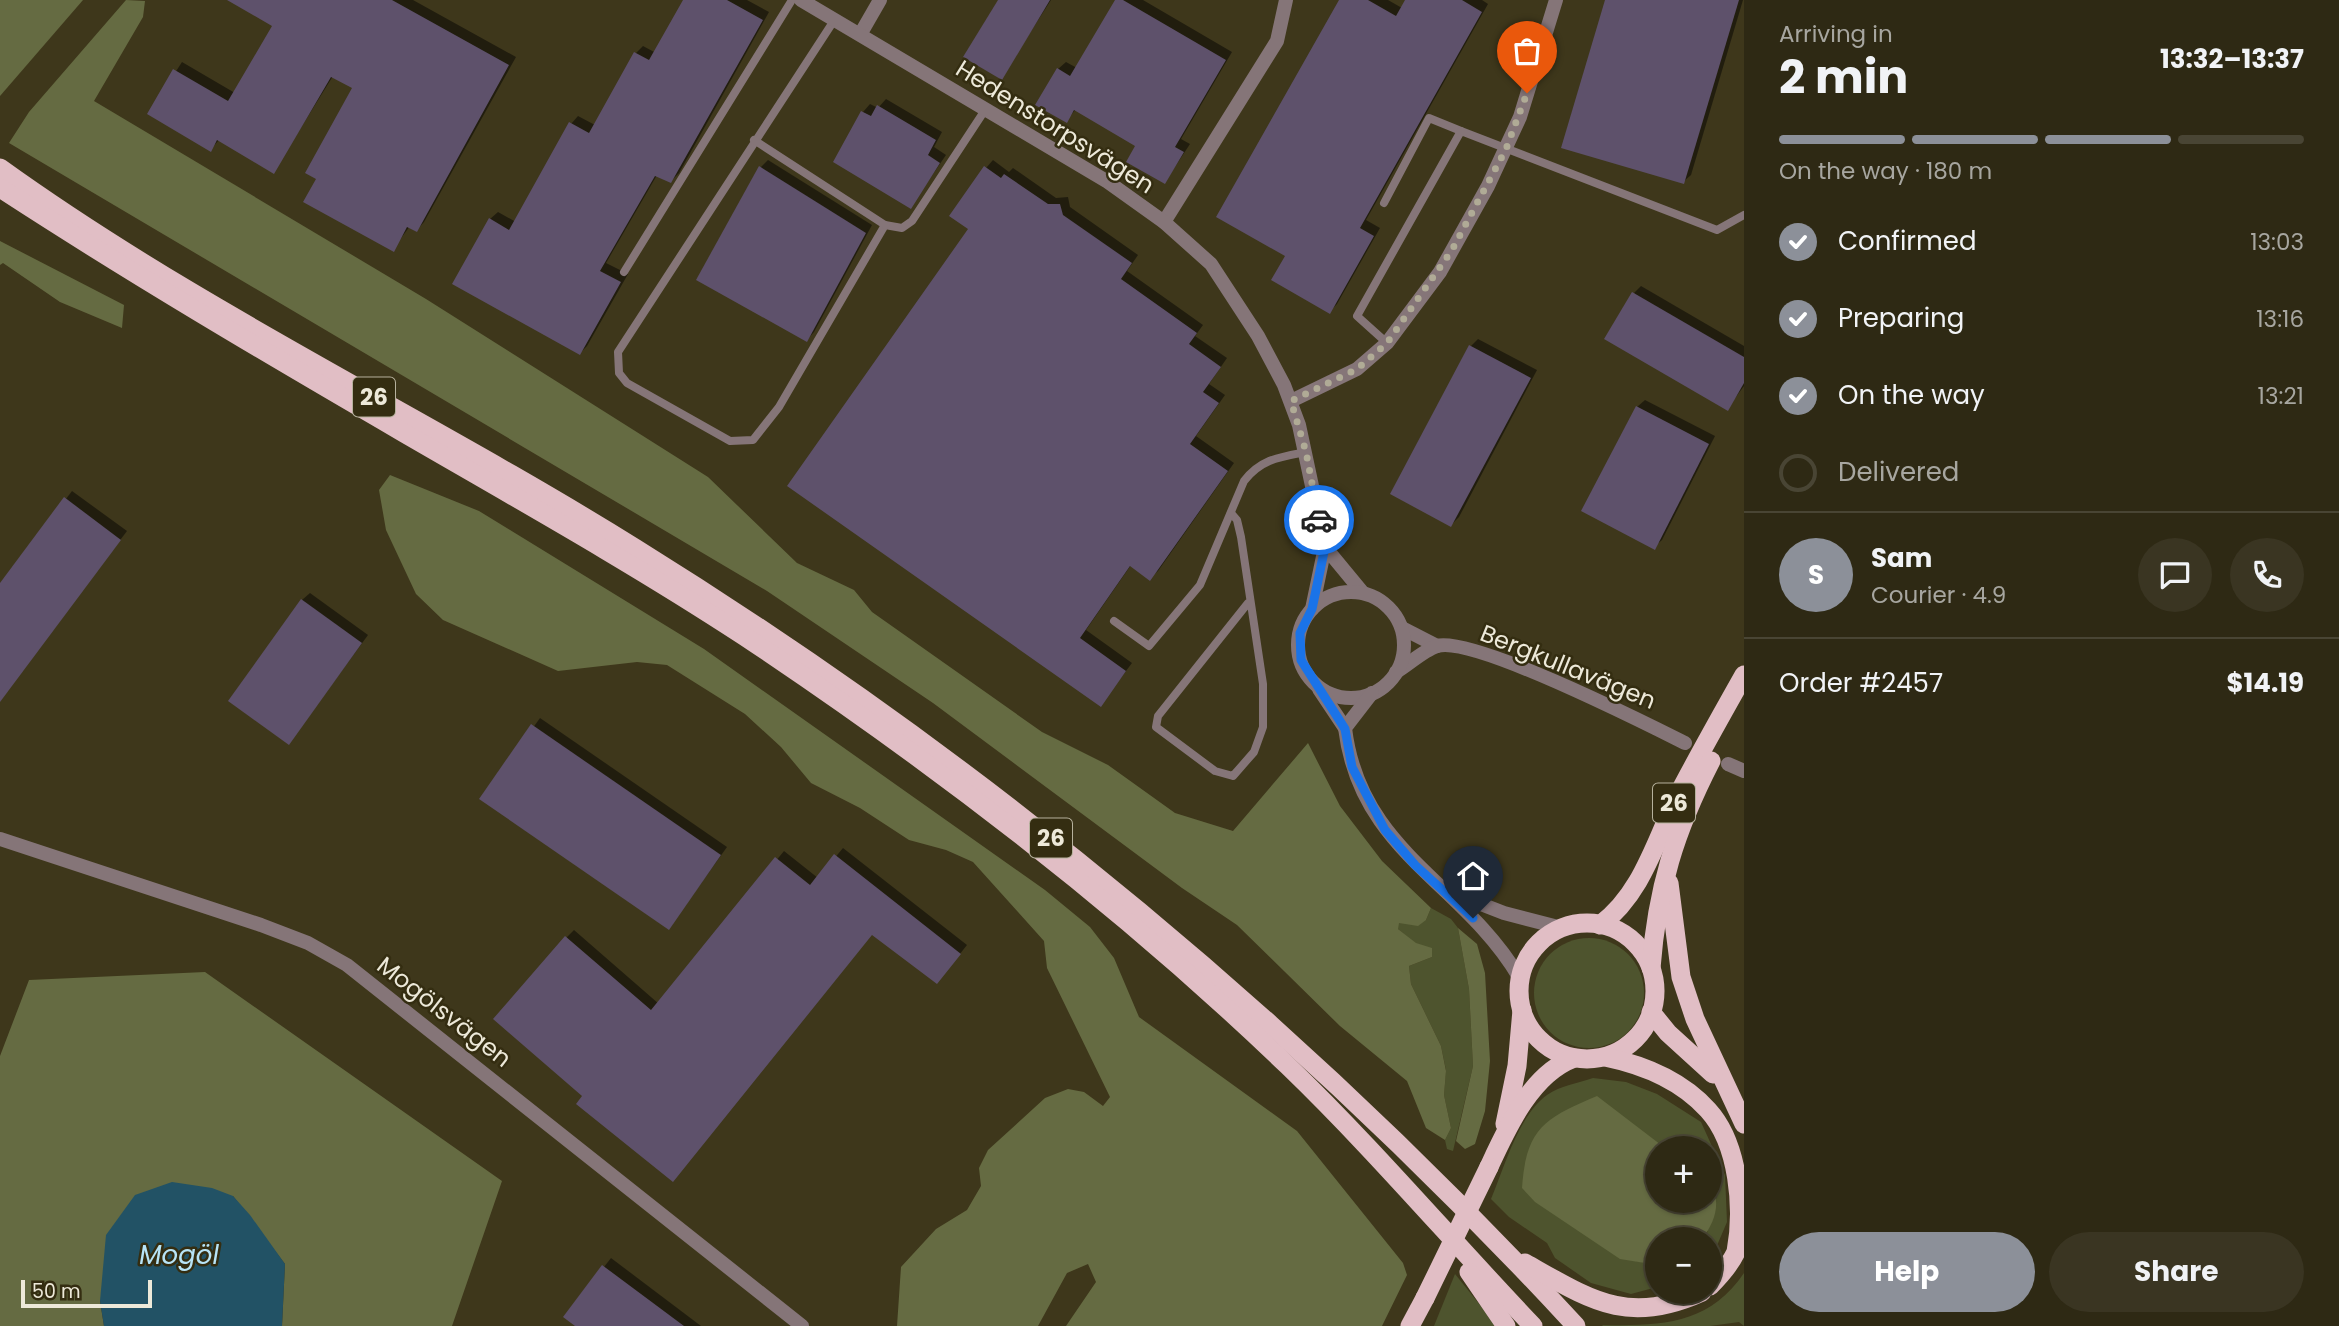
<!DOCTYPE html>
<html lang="en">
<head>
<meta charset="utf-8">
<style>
  body { margin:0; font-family:Poppins,sans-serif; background:#3a3522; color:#f1f3f6; height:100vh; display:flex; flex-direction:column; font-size:26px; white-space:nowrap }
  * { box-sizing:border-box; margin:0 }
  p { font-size:23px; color:#a7a6a0 }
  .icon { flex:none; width:38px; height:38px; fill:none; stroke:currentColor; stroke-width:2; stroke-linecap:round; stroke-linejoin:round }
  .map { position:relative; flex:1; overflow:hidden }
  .details { display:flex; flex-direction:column; background:#2e2914; width:595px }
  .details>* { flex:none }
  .tools { position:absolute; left:1645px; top:1136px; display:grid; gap:14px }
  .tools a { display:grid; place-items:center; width:77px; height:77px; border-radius:50%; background:#2e2914; box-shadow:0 2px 5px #0004,0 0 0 2px #494534; font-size:35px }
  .scale { position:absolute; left:21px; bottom:18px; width:131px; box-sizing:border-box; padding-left:7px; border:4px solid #ede9d9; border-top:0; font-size:19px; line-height:24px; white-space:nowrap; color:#ede9d9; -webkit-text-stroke:5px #342d11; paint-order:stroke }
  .pin { position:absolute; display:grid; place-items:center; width:60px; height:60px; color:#fff; margin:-72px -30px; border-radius:50% 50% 50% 0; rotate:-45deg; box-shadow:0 0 7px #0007 }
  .pin .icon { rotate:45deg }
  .courier { position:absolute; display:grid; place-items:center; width:70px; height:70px; margin:-35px; border:5px solid #1a73e8; border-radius:50%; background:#fff; color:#222; box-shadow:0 2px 9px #0007 }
  .headline em { font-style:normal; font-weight:700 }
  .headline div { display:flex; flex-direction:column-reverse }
  .headline { display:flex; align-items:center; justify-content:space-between; height:119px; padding:0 35px }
  h1 { font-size:46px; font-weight:700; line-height:52px }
  .bar { display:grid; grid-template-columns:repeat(4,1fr); gap:10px 7px; align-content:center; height:84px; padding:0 35px }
  .bar i { height:9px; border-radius:5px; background:#494534 }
  .bar .active { background:#8c9099 }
  .bar p { grid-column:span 4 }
  .line { display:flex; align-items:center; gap:18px; padding:0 35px; border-top:2px solid #494534 }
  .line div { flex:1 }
  .round { display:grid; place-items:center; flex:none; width:74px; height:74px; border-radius:37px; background:#3a3522 }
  ol { padding:0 35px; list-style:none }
  li { display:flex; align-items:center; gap:21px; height:77px }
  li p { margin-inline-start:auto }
  li .icon { padding:7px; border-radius:50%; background:#8c9099; color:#fff; stroke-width:4 }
  li:last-child { color:#a7a6a0 }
  li i { width:38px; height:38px; border:4px solid #494534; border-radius:50% }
  .primary-button { display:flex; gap:14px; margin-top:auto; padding:14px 35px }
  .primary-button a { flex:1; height:80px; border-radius:42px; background:#8c9099; color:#fff; font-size:28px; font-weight:700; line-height:80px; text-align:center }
  .primary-button a+a { background:#3a3522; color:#f1f3f6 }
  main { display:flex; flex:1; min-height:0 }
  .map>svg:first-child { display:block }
</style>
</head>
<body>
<main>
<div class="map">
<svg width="1744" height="1326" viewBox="0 0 1744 1326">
  <rect width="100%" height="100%" fill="#3e371b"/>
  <!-- green -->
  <g fill="#4e542e">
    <polygon points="1431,908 1451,919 1458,928 1469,989 1473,1066 1453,1151 1447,1149 1445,1140 1451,1128 1444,1095 1446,1070 1441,1046 1411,984 1409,966 1432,957 1398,929 1398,923 1426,920"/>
    <circle cx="1589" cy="993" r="55"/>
    <path d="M1593,1078L1626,1082L1657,1094L1701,1122L1725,1175L1727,1222L1710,1262V1239H1702L1707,1233L1717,1195L1710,1183V1148H1665L1654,1142L1585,1234L1620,1258L1657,1265V1287L1631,1294L1591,1283L1555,1258L1547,1243L1509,1217L1491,1199C1505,1166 1518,1116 1547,1095C1559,1086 1579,1083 1593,1078Z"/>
    <path d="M1744,1273V1326L1739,1322L1710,1326H1603L1602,1325C1660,1326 1709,1325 1744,1273Z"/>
    <polygon points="1455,1274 1497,1326 1434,1326"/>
  </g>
  <!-- forest -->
  <g fill="#656b42">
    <polygon points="0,0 83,0 0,96"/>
    <polygon points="126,0 145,1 143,17 94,101 426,299 708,477 797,563 854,590 872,612 1042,732 1108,765 1175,813 1233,831 1308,743 1340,806 1382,861 1431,908 1426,920 1418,926 1399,923 1398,929 1416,943 1432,948 1432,957 1409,966 1411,984 1441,1046 1446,1071 1444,1095 1451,1128 1445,1140 1426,1128 1407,1081 1340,1026 1237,925 1182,888 933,703 767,591 9,143 29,112"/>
    <polygon points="0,241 124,305 122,328 60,302 3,263 0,265"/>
    <polygon points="390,475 479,511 704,649 1045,890 1090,927 1114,958 1139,1017 1297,1131 1403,1263 1407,1275 1382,1326 1066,1326 1096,1282 1088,1264 1067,1273 1038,1326 897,1326 901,1267 936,1229 967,1210 981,1186 979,1168 988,1150 1045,1098 1068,1089 1084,1092 1103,1106 1110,1097 1047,968 1044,941 973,862 946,850 909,840 860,808 811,783 781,747 745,714 667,665 637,662 558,671 443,620 416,594 386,530 379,490"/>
    <polygon points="1458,928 1477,944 1485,973 1490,1061 1485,1111 1475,1144 1465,1149 1456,1141 1473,1066 1469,989"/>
    <polygon points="205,972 502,1181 452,1326 282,1326 285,1264 233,1196 100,1301 104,1326 0,1326 0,1056 29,980"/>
    <path d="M1597,1096L1665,1148H1657V1200H1710V1183C1722,1202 1715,1222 1702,1239H1657V1265L1620,1259L1535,1202L1522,1188C1526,1128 1545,1118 1597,1096Z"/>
  </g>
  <!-- water -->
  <polygon fill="#225265" points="172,1182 212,1188 233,1196 250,1215 285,1264 282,1326 104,1326 100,1301 106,1235 135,1195"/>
  <!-- shadow -->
  <g fill="#0007">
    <polygon points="231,0 413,0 516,57 424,222 417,230 410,226 393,249 318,179 354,88 333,76 274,171 219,140 211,149 149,113 182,62 235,93 274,26"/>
    <polygon points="685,0 747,0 769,12 679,173 671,181 657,175 606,263 628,274 587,346 580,353 490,219 498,212 516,222 571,124 578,116 595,125 636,53 643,46 656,53"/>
    <polygon points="1000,0 1051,0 1001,78"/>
    <polygon points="1117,0 1143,0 1232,52 1181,139 1190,144 1165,182 1138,145 1076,109 1066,121 1058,69 1066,62 1077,68"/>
    <polygon points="1341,0 1388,0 1402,8 1407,0 1482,0 1488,4 1366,220 1380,228 1337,304 1330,311 1288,255"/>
    <polygon points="1607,0 1743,0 1691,175 1683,182"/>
    <polygon points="886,99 942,132 934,147 946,155 911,206 836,162 863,112 870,104 878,108"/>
    <polygon points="768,160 872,225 814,332 807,340 761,167"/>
    <polygon points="993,160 1009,172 1013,168 1056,198 1068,197 1070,207 1138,255 1127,271 1203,325 1195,336 1227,358 1209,384 1225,395 1196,436 1234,463 1158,571 1150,578 1131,565 1086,630 1132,663 1101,704 789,485 970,228 986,168"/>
    <polygon points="1641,286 1744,346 1744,386 1727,409 1634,293"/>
    <polygon points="1478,339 1537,370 1459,517 1451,525 1471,346"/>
    <polygon points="1645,400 1715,436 1662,540 1654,547 1637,407"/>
    <polygon points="72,491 127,531 0,699 0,586"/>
    <polygon points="310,593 368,635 289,743 302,600"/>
    <polygon points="540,718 727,847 669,928 482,799"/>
    <polygon points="843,848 967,945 944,974 873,933 673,1180 585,1096 567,937 574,930 659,1004 784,851 818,878"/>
    <polygon points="611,1258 701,1326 578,1326 565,1317"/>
  </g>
  <!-- building -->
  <g fill="#5e516b">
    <polygon points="227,0 392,0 509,65 417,232 407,227 394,252 303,202 316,179 305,173 352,88 331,77 274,174 217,140 211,152 147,114 173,69 228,101 272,26"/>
    <polygon points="683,0 727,0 763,20 671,183 655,176 600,271 621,282 580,355 452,284 489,218 509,230 569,122 589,133 634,52 649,60"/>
    <polygon points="998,0 1050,0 1002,80 963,57"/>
    <polygon points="1115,0 1123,0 1226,60 1175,147 1184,152 1165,184 1126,162 1135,146 1074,110 1067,123 1035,105 1057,68 1070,76"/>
    <polygon points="1339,0 1368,0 1396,16 1405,0 1462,0 1482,12 1360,228 1374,236 1330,314 1271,280 1285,256 1216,217"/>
    <polygon points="1605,0 1739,0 1684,184 1561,148"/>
    <polygon points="877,105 936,140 928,155 940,163 911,209 833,162 861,111 871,116"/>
    <polygon points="759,166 866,233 807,342 696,280"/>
    <polygon points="984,166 1001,178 1004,174 1048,204 1060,204 1063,215 1132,263 1121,279 1197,333 1189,344 1221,367 1203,392 1219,403 1190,444 1228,471 1150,581 1130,566 1080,638 1126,671 1101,707 787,486 968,229 949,216"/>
    <polygon points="1632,292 1744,357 1744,383 1728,411 1604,339"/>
    <polygon points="1469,345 1531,378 1451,527 1390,494"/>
    <polygon points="1636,406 1709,444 1655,550 1581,511"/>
    <polygon points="64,497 121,540 0,702 0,583"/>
    <polygon points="301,599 362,643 289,745 228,701"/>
    <polygon points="531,724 721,855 669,930 479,799"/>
    <polygon points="834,854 961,954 937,984 872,935 673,1182 576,1104 582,1096 493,1019 565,936 651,1010 775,857 810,885"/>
    <polygon points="602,1265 684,1326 575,1326 563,1317"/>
  </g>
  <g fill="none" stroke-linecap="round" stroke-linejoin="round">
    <!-- service -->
    <g stroke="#857578" stroke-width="8">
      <polyline points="835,19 618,352 619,373 627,383 730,441 753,440 779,407 885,225 902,228 912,221 985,110"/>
      <polyline points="754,140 885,225"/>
      <polyline points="1384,203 1429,118 1461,131"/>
      <polyline points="624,272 792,0"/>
      <polyline points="1387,343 1357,316 1461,131 1717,230 1744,215"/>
      <polyline points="1231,513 1237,520 1241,537 1263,684 1263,727 1254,752 1233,776 1215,771 1156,727 1158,716 1248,603"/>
      <path d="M1114,621L1149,646L1200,585L1244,481C1261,459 1280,457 1306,452"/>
    </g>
    <!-- minor -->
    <g stroke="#857578" stroke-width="14">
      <polyline points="861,33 880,0"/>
      <polyline points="1164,222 1277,41 1286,0"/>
      <polyline points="1291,401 1357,369 1387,343 1440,272 1488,186 1520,117 1556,0"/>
      <polyline points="1402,628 1437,646"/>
      <path d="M1396,672C1408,665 1424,650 1437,646C1473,636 1645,723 1685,743"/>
      <polyline points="1728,764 1744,771"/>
      <polyline points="0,839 261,925 308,943 347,965 802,1326"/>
    </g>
    <!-- tertiary -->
    <g stroke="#857578" stroke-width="14">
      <polyline points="801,0 1108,182 1164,222 1211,264 1258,336 1284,385 1299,425 1325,547 1312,609"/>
      <polyline points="1325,547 1363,593"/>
      <circle cx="1351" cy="645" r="53"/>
      <polyline points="1319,689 1345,728"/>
      <path d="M1372,693L1345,728C1360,852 1463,882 1519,977"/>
      <polyline points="1450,892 1504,913 1562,928"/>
    </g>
    <!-- trunk -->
    <g stroke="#e1bec5" stroke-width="19">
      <path d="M0,168C200,312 426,418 635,548C983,764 1299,1026 1576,1326"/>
      <path d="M0,188C132,274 268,354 404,433C518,499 634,564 744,636C936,764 1122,906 1288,1066C1374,1149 1451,1240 1533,1326"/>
      <polyline points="1669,883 1681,977 1695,1019 1744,1124"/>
      <circle cx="1587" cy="991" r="68"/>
      <path d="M1600,925C1643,893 1656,839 1679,793C1700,753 1722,714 1744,675"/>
      <path d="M1651,968C1657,889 1675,831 1711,761"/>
      <polyline points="1651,1012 1668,1033 1713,1074"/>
      <path d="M1605,1057C1644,1065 1681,1080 1708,1110C1739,1144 1744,1209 1736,1252C1730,1265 1720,1276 1710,1286"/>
      <polyline points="1505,1124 1517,1066 1522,1010"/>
      <path d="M1489,1167C1507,1128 1531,1074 1574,1058"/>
      <path d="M1525,1263C1591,1300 1627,1326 1702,1292"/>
      <polyline points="1469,1272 1506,1326"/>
      <polyline points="1410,1326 1425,1298"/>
    </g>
    <!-- trunk-bridge -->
    <polyline stroke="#e1bec5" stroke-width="19" points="1425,1298 1489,1167"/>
  </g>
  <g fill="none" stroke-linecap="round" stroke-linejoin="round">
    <!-- done -->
    <polyline stroke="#b0ab96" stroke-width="7" stroke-dasharray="0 12.6" points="1319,520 1306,452 1291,401 1357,369 1387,343 1452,250 1506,149 1527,93"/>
    <!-- route -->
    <polyline stroke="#1a73e8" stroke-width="9" points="1319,520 1325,547 1312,609 1300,633 1301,660 1345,729 1352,767 1385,830 1415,865 1473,918"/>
  </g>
  <g text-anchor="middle" stroke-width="5" stroke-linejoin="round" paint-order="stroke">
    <!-- shield labels -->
    <g fill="#342d11" stroke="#b6b19d" stroke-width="2">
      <rect x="353" y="377.5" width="42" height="39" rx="5"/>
      <rect x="1653" y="783.5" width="42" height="39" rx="5"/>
      <rect x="1030" y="818.5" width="42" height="39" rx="5"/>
    </g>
    <g font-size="23" font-weight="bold" fill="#ede9d9">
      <text x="374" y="405">26</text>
      <text x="1674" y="811">26</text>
      <text x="1051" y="846">26</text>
    </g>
    <!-- street labels -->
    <g font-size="24" fill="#ede9d9" stroke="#342d11">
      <text transform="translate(1055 127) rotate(32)" y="8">Hedenstorpsvägen</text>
      <text transform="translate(1568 667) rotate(22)" y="8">Bergkullavägen</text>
      <text transform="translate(444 1012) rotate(38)" y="8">Mogölsvägen</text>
    </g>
    <!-- water labels -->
    <g font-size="26" font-style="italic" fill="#b7e4f7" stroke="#342d11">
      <text x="179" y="1264">Mogöl</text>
    </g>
  </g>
</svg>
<div class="tools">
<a>+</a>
<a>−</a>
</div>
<div class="scale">50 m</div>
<div class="pin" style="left:1527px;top:93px;background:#ea580c"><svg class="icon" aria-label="bag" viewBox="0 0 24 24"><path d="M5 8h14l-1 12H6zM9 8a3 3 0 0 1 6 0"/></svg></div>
<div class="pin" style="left:1473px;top:918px;background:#1f2937"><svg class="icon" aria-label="home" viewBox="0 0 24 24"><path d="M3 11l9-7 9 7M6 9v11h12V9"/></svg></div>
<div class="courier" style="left:1319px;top:520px"><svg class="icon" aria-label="car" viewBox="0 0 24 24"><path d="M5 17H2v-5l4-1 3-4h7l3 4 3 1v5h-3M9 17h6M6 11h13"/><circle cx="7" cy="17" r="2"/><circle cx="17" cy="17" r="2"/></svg></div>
</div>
<section class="details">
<div class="headline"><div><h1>2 min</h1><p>Arriving in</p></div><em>13:32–13:37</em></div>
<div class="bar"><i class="active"></i><i class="active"></i><i class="active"></i><i></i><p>On the way · 180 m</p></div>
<ol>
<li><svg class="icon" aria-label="check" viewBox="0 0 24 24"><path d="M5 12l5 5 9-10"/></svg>Confirmed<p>13:03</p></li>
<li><svg class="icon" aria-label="check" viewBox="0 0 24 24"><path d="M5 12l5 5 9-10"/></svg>Preparing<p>13:16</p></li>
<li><svg class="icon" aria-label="check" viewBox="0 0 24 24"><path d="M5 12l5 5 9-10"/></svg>On the way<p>13:21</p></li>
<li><i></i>Delivered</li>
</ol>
<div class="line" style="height:126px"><b class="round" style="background:#8c9099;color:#fff">S</b><div><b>Sam</b><p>Courier · 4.9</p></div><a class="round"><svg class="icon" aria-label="chat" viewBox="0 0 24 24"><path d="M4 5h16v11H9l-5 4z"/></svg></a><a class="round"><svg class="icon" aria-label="phone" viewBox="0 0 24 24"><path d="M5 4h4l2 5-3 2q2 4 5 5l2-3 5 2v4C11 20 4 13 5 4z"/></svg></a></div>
<div class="line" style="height:91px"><div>Order #2457</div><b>$14.19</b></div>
<div class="primary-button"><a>Help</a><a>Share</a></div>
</section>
</main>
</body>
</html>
